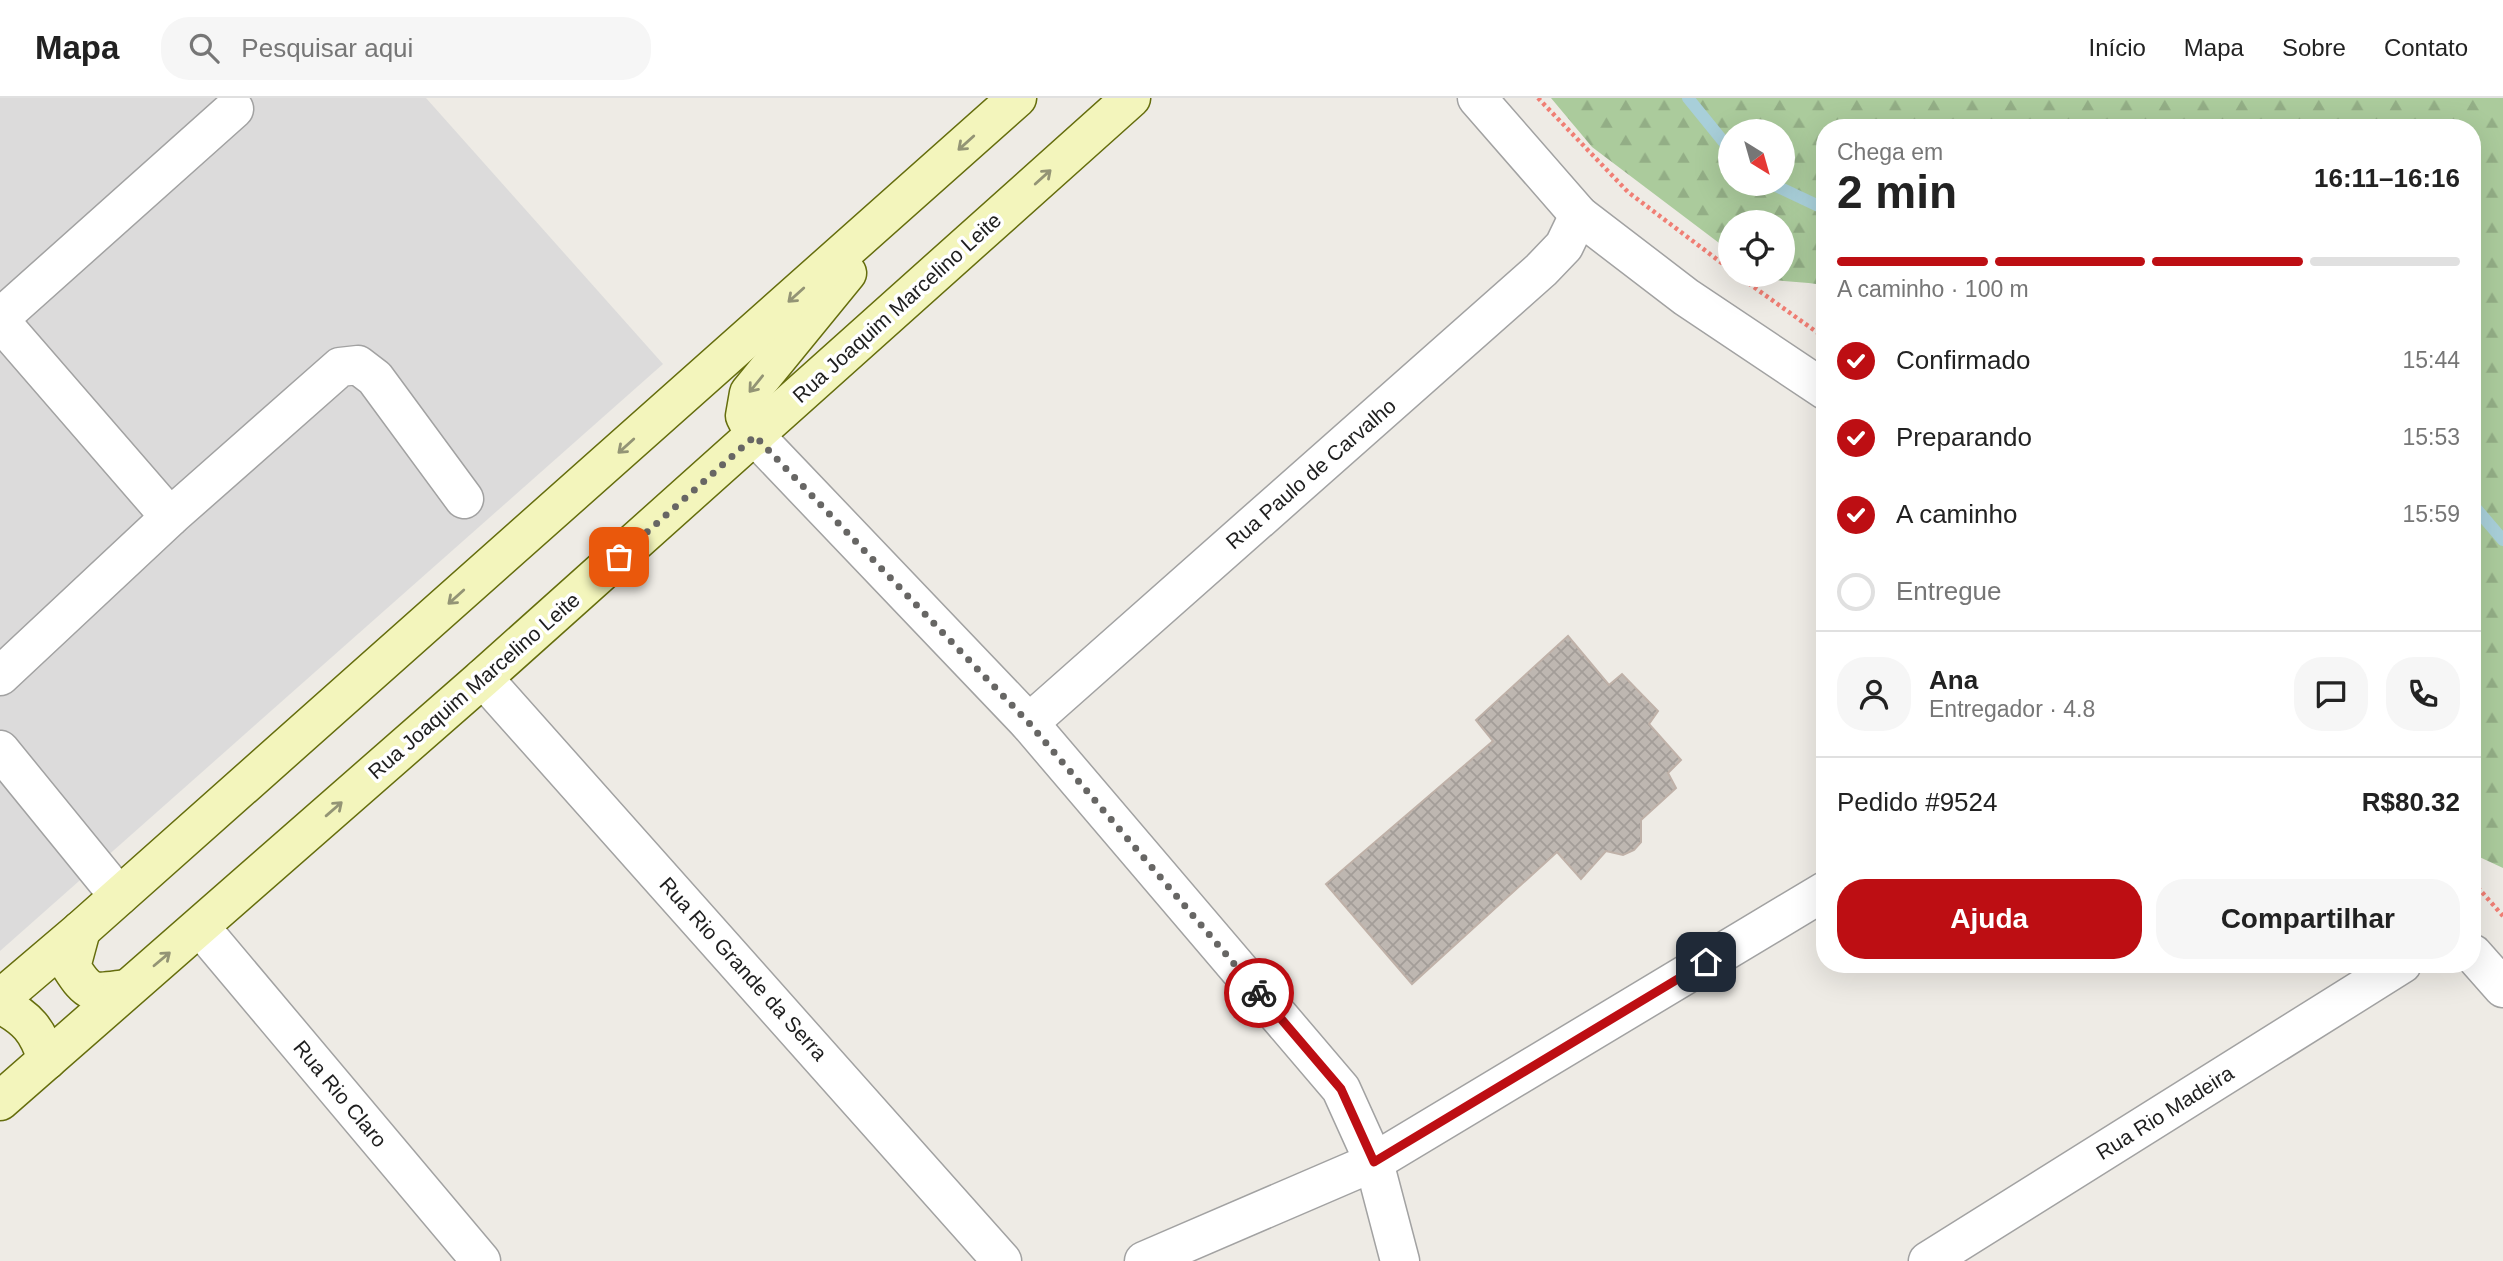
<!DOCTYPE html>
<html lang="pt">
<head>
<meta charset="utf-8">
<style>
  body { margin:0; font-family:Arial,sans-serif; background:#f6f6f6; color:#222; height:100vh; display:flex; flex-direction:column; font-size:26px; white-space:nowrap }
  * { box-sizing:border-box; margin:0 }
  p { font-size:23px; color:#767676 }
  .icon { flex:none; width:38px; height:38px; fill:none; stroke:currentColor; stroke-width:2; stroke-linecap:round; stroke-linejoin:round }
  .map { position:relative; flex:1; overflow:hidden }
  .details { position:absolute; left:1816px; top:21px; width:665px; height:854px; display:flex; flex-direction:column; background:#fff; border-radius:28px; box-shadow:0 7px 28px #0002 }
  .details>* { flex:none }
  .needle { width:46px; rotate:143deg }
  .tools { position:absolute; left:1718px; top:21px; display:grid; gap:14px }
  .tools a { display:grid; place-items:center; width:77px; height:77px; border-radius:50%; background:#fff; box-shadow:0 7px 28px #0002; font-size:35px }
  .pin { position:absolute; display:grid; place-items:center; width:60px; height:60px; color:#fff; margin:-30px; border-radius:14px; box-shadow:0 4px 10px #0006 }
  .courier { position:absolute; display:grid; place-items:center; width:70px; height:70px; margin:-35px; border:5px solid #bd0e13; border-radius:50%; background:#fff; color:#222; box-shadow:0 2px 9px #0007 }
  .overview em { font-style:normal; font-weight:800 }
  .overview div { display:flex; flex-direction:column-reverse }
  .overview { display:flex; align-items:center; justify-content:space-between; height:119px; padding:0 21px }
  h1 { font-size:46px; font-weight:800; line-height:52px }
  .bar { display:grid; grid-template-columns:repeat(4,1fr); gap:10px 7px; align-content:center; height:84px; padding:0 21px }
  .bar i { height:9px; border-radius:5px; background:#e0e0e0 }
  .bar .current { background:#bd0e13 }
  .bar p { grid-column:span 4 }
  .line { display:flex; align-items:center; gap:18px; padding:0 21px; border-top:2px solid #e0e0e0 }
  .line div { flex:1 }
  .round { display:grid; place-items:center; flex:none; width:74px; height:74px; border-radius:28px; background:#f6f6f6 }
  ol { padding:0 21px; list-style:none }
  li { display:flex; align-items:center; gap:21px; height:77px }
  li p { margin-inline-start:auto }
  li .icon { padding:7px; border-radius:50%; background:#bd0e13; color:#fff; stroke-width:4 }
  li:last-child { color:#767676 }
  li i { width:38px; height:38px; border:4px solid #e0e0e0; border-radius:50% }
  .action { display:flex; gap:14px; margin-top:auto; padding:14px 21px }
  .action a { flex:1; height:80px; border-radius:28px; background:#bd0e13; color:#fff; font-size:28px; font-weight:800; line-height:80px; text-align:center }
  .action a+a { background:#f6f6f6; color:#222 }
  header { display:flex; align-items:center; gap:42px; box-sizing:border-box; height:98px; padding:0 35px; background:#fff; border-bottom:2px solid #e0e0e0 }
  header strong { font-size:33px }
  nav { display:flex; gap:38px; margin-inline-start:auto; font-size:24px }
  .search { width:490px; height:63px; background:#f6f6f6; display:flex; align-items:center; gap:18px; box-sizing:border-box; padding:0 24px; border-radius:28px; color:#767676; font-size:26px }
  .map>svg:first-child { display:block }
</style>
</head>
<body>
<header>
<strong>Mapa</strong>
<div class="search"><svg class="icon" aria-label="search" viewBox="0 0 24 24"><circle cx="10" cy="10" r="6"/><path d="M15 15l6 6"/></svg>Pesquisar aqui</div>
<nav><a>Início</a><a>Mapa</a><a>Sobre</a><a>Contato</a></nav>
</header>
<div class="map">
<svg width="2503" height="1163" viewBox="0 0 2503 1163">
  <defs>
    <pattern id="forest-firs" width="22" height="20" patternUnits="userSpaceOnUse" patternTransform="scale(1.75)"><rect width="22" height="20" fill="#abcb9c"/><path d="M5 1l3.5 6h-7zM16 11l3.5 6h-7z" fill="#93ae86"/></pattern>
    <pattern id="building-cross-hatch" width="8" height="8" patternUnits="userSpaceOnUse" patternTransform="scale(1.75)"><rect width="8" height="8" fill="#beb7b1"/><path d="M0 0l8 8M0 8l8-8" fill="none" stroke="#a39d98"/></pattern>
  </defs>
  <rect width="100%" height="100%" fill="#eeebe5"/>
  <!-- residential -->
  <polygon fill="#dcdbdb" points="0,0 426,0 663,266 0,853"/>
  <!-- forest -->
  <path fill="url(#forest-firs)" fill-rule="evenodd" d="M1551,0H2503V770L2473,756V30H1825V188C1807,182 1776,186 1762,177H1783V124H1731V154L1592,49ZM1731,33H1783V86H1731Z"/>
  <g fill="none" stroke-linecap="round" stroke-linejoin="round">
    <!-- stream -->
    <g stroke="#a8cfd9" stroke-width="12">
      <polyline points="1688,0 1731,53"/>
      <polyline points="1772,86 1825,111"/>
      <polyline points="2473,407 2503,442"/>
    </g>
  </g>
  <!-- building -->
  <polygon fill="url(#building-cross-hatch)" stroke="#bfb1a8" stroke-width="2" points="1568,538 1609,587 1622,576 1658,613 1649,626 1681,662 1668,675 1676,690 1641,722 1641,744 1634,752 1623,757 1606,753 1581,781 1557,754 1412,886 1326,786 1493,643 1476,622"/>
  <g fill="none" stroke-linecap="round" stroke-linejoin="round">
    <defs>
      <g id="street">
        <polyline points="1477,0 1579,117 1686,199 1825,292"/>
        <polyline points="0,220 234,11"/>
        <polyline points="0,223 170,419"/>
        <polyline points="755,338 1029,625 1341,991 1374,1064 1400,1163"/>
        <polyline points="0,578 170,419 340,269 358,267 375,280 464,401"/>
        <polyline points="483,580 1002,1163"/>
        <polyline points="1029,625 1541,172 1564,148 1579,117"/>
        <polyline points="0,652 119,798"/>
        <polyline points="200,829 481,1163"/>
        <polyline points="2473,856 2503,890"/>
        <polyline points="1144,1163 1374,1064 1825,793"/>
        <polyline points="1928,1163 2402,866"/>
      </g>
      <g id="secondary">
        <polyline points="755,338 745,318 749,295 847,175"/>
        <path d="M81,832L71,869C90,899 94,895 126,891"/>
        <polyline points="0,901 81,832 1017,0"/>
        <path d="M0,906C27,920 38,932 47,962"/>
        <polyline points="0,1003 483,580 1131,0"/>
      </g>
    </defs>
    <!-- street casing -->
    <use href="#street" stroke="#a2a2a2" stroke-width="41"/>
    <!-- secondary casing -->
    <use href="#secondary" stroke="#656d0d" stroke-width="41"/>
    <!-- path -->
    <g stroke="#f07e74" stroke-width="4.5" stroke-dasharray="3.5 3.5" stroke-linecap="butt">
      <polyline points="1538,0 1628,94 1731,172"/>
      <polyline points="1737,177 1825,240"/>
      <polyline points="2473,784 2503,818"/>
    </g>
    <!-- street -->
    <use href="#street" stroke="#fff" stroke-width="38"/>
    <!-- secondary -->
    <use href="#secondary" stroke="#f3f5bc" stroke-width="38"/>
  </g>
  <!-- one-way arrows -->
  <defs><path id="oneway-shaft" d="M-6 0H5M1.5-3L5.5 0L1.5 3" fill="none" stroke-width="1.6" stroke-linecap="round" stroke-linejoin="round" transform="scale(1.75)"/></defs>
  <g stroke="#939475">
    <use href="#oneway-shaft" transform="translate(966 45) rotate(138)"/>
    <use href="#oneway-shaft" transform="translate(1043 79) rotate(-42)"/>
    <use href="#oneway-shaft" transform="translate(796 197) rotate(138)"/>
    <use href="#oneway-shaft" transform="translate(756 286) rotate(129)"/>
    <use href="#oneway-shaft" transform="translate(626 348) rotate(138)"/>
    <use href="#oneway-shaft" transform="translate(456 499) rotate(138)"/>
    <use href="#oneway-shaft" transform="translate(334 711) rotate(-41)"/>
    <use href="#oneway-shaft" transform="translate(162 861) rotate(-40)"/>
  </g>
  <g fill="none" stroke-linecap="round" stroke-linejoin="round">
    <!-- done -->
    <polyline stroke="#676664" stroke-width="7" stroke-dasharray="0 12.6" points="619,459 755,338 1029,625 1259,895"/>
    <!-- route -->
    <polyline stroke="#bd0e13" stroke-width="9" points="1259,895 1341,991 1374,1064 1706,864"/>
  </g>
  <g text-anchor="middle" stroke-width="7" stroke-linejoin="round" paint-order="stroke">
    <!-- street labels -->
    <g font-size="21" fill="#1e1e1e" stroke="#fff">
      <text transform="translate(897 210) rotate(-42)" y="7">Rua Joaquim Marcelino Leite</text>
      <text transform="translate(1311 376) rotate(-41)" y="7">Rua Paulo de Carvalho</text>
      <text transform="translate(474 588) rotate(-41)" y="7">Rua Joaquim Marcelino Leite</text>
      <text transform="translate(743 871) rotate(48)" y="7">Rua Rio Grande da Serra</text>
      <text transform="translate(340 996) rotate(50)" y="7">Rua Rio Claro</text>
      <text transform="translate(2165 1015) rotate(-32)" y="7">Rua Rio Madeira</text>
    </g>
  </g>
</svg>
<div class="tools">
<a><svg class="needle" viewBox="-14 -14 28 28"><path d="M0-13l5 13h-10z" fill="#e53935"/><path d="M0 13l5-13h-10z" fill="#767676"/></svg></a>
<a><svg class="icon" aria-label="locate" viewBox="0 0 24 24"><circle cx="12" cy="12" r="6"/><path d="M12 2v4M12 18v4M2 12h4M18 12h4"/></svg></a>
</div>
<div class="pin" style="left:619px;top:459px;background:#ea580c"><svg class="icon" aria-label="bag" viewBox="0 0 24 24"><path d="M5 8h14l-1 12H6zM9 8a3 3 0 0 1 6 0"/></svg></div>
<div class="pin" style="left:1706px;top:864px;background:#1f2937"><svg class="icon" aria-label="home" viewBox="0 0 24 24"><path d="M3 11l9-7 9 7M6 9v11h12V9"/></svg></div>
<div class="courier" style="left:1259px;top:895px"><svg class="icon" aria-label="bike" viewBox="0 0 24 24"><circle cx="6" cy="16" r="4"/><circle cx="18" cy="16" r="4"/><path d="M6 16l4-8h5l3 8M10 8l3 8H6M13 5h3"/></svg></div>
<section class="details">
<div class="overview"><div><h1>2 min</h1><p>Chega em</p></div><em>16:11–16:16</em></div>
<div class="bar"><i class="current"></i><i class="current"></i><i class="current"></i><i></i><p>A caminho · 100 m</p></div>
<ol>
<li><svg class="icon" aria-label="check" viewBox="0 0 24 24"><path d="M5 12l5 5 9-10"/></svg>Confirmado<p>15:44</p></li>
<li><svg class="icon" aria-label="check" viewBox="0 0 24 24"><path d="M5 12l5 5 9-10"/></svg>Preparando<p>15:53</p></li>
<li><svg class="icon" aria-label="check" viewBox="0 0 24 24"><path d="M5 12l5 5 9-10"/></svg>A caminho<p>15:59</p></li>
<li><i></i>Entregue</li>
</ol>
<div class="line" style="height:126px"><a class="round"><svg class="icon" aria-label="person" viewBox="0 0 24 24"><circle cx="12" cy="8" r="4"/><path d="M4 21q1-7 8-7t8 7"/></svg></a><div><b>Ana</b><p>Entregador · 4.8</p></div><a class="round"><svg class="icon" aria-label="chat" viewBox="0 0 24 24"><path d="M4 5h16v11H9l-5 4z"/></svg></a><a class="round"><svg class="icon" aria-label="phone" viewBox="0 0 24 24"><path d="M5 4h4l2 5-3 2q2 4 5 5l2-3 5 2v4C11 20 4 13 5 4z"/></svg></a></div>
<div class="line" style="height:91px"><div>Pedido #9524</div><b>R$80.32</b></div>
<div class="action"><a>Ajuda</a><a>Compartilhar</a></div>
</section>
</div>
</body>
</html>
